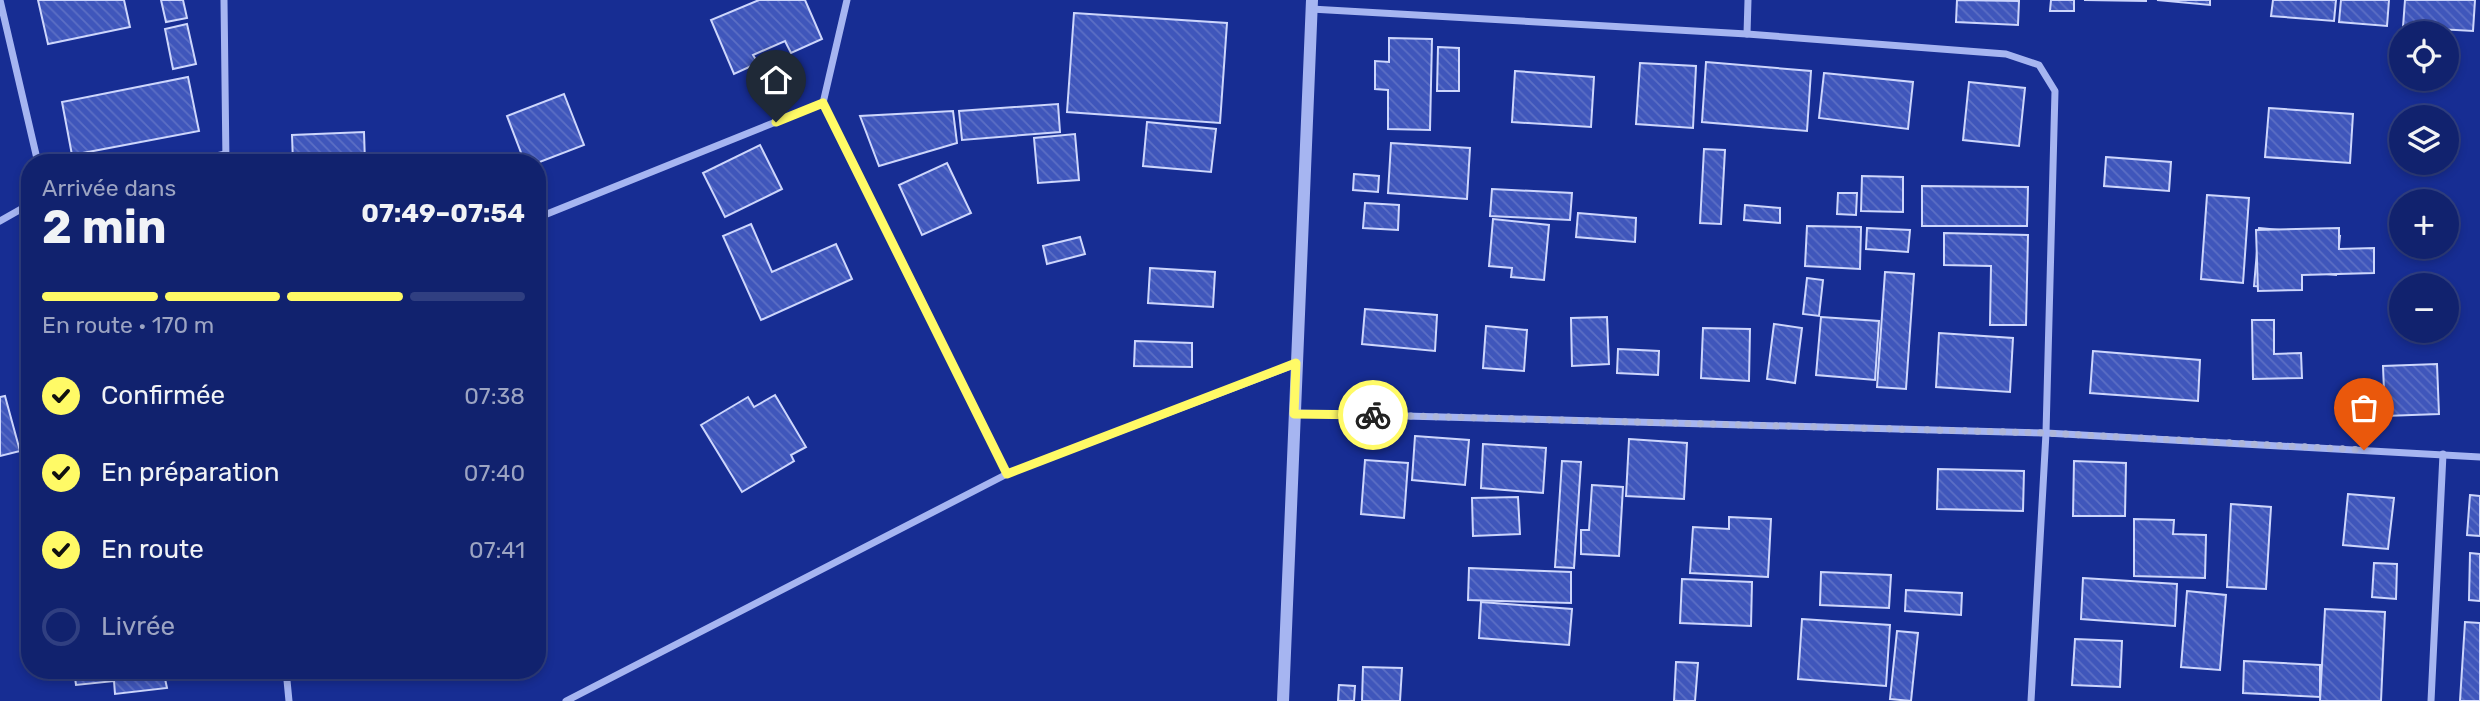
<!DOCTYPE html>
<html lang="fr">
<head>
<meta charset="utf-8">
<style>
  body { margin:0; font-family:Rubik,sans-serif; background:#1e2f76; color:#f1f3f6; height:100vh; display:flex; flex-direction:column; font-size:26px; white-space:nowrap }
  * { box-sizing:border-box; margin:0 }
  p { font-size:23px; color:#9ca4c2 }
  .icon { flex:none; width:38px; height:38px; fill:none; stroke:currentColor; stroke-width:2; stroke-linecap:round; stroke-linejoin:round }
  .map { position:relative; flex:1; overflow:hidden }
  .details { position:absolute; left:21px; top:154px; width:525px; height:525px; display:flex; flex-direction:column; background:#11226e; border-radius:28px; box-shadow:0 4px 10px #0003,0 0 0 2px #303f81 }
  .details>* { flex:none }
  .tools { position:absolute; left:2389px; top:21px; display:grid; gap:14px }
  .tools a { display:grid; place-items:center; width:70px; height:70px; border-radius:50%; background:#11226e; box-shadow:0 4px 10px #0003,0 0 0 2px #303f81; font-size:35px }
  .pin { position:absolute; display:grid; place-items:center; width:60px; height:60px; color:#fff; margin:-72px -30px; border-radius:50% 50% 50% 0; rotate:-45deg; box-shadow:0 0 7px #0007 }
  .pin .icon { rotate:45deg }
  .courier { position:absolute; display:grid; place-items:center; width:70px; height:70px; margin:-35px; border:5px solid #fffa66; border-radius:50%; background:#fff; color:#222; box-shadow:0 2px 9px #0007 }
  .summary em { font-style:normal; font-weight:700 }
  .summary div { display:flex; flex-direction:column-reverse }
  .summary { display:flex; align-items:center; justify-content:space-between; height:119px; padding:0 21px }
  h1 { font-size:46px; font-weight:700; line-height:52px }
  .bar { display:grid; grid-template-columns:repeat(4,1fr); gap:10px 7px; align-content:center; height:84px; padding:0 21px }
  .bar i { height:9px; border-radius:5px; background:#303f81 }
  .bar .active { background:#fffa66 }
  .bar p { grid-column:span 4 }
  ol { padding:0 21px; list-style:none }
  li { display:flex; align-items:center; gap:21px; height:77px }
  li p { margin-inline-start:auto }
  li .icon { padding:7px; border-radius:50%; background:#fffa66; color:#111; stroke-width:4 }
  li:last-child { color:#9ca4c2 }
  li i { width:38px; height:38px; border:4px solid #303f81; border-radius:50% }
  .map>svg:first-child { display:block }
</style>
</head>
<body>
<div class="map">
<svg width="2480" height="701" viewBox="0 0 2480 701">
  <defs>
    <pattern id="building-back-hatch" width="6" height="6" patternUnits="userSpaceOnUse" patternTransform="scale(1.75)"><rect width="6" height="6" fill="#3f56bb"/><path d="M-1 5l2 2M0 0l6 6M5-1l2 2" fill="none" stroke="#5c6fc5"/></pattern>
  </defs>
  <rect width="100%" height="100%" fill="#172d93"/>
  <!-- building -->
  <g fill="url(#building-back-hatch)" stroke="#cdd6fc" stroke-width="2">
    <polygon points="38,0 124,0 130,27 48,44"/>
    <polygon points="161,0 183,0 187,18 166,22"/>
    <polygon points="759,0 805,0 822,39 791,53 785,41 753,55 758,63 734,74 711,20"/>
    <polygon points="1957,0 2019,1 2018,25 1956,22"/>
    <polygon points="2051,0 2074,0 2074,11 2050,11"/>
    <polygon points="2084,0 2146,0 2146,1"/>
    <polygon points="2157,0 2210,0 2210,5"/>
    <polygon points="2273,0 2336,0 2334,21 2271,16"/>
    <polygon points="2341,0 2389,0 2387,26 2339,22"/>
    <polygon points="2405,0 2475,0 2473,31 2403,27"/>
    <polygon points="1074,13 1227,23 1220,123 1067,112"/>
    <polygon points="187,24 196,64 173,69 165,29"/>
    <polygon points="1389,38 1432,39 1430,130 1388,129 1388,90 1375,89 1375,61 1389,62"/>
    <polygon points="1438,47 1459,48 1459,91 1437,91"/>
    <polygon points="1706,62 1811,71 1807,131 1702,122"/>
    <polygon points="1640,63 1696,66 1693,128 1636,124"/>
    <polygon points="1515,71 1594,77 1591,127 1512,122"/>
    <polygon points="1824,73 1913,82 1908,129 1819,118"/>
    <polygon points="188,77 199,131 72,155 62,102"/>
    <polygon points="1969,82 2025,88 2019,146 1963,140"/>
    <polygon points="564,94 584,145 537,163 525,163 507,116"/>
    <polygon points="1058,104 1060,132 962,140 959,111"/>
    <polygon points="2269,108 2353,114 2350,163 2265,157"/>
    <polygon points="953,111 957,143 879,166 860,116"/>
    <polygon points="1147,122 1216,129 1211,172 1143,166"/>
    <polygon points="364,132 365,163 293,163 292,135"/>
    <polygon points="1075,134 1079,180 1038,183 1034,138"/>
    <polygon points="1391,143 1470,148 1467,199 1388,193"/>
    <polygon points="760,145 782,189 725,217 703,173"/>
    <polygon points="1704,149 1725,150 1721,224 1700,223"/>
    <polygon points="2106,157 2171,162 2169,191 2104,186"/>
    <polygon points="947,163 971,213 922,235 899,185"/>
    <polygon points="1354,174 1379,176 1378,192 1353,190"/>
    <polygon points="1862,176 1903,177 1903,212 1861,211"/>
    <polygon points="1922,186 2028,187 2027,226 1922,226"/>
    <polygon points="1492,189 1572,193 1570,220 1490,216"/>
    <polygon points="1838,193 1857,193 1856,215 1837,214"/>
    <polygon points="2207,195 2249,198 2243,283 2201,279"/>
    <polygon points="1365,203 1399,205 1398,230 1363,228"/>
    <polygon points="1745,205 1780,208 1780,223 1744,220"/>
    <polygon points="1578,213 1636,218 1635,242 1576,237"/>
    <polygon points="1493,219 1549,225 1544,280 1511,277 1512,268 1489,266"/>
    <polygon points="751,224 772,272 836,244 852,279 761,320 723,236"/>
    <polygon points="1807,226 1861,227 1860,269 1805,266"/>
    <polygon points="1867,228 1910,230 1908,252 1866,249"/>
    <polygon points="2259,228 2340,236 2336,275 2295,271 2293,289 2254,286"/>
    <polygon points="2339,228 2339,249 2374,248 2374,273 2302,275 2302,290 2258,291 2256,230"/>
    <polygon points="1944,233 2028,235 2026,325 1990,325 1991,266 1944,265"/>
    <polygon points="1080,237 1085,254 1047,264 1043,246"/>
    <polygon points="1150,268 1215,272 1213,307 1148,303"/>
    <polygon points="1885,272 1914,274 1906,389 1877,387"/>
    <polygon points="1807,278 1823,280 1819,316 1803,314"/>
    <polygon points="1365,309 1437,315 1435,351 1362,344"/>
    <polygon points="1607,317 1609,364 1572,366 1571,318"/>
    <polygon points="1821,317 1879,321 1875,380 1816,375"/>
    <polygon points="2252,320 2274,320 2274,354 2301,353 2302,378 2253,379"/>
    <polygon points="1774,324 1802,328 1795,383 1767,379"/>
    <polygon points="1486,326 1527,330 1524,371 1483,368"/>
    <polygon points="1703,328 1750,329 1749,381 1701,378"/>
    <polygon points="1939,333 2013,338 2010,392 1936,387"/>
    <polygon points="1135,341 1192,343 1192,367 1134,366"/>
    <polygon points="1618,349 1659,351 1658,375 1617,373"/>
    <polygon points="2093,351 2200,360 2198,401 2090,393"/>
    <polygon points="2437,364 2439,414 2385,416 2383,366"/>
    <polygon points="775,395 806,447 791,455 794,461 742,492 701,425 748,397 754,407"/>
    <polygon points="5,396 20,451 0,456 0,397"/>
    <polygon points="1415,436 1469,440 1465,485 1412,480"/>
    <polygon points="1629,439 1687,443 1684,499 1626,496"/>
    <polygon points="1483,444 1546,448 1543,493 1481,488"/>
    <polygon points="1365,460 1408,463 1404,518 1361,514"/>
    <polygon points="1562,461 1581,462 1574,568 1555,567"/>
    <polygon points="2074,461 2126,463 2125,516 2073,516"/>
    <polygon points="1938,469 2024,471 2023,511 1937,509"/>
    <polygon points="1592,485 1623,487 1619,556 1581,554 1581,530 1589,530"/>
    <polygon points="2348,494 2394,498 2388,549 2343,545"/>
    <polygon points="2470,495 2480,496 2480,536 2467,535"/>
    <polygon points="1518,497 1520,534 1473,536 1472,498"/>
    <polygon points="2231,504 2271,507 2266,589 2227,587"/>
    <polygon points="1729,517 1771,519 1768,577 1690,573 1693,527 1729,529"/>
    <polygon points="2134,519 2174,520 2173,534 2206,535 2205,578 2134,576"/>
    <polygon points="2470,553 2480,554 2480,601 2469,600"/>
    <polygon points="2374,563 2397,564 2396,599 2372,597"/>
    <polygon points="1469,568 1571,572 1571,603 1468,600"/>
    <polygon points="1821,572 1891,575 1889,608 1820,605"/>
    <polygon points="2083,578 2177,584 2175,626 2081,619"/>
    <polygon points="1682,579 1752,582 1751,626 1680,623"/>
    <polygon points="1906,590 1962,593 1961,615 1905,611"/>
    <polygon points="2187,591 2226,595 2220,670 2181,667"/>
    <polygon points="1481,602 1572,609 1569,645 1479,638"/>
    <polygon points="2325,609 2385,612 2381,701 2320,701"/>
    <polygon points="1802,619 1890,625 1886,686 1798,679"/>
    <polygon points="2465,622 2480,623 2480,701 2460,701"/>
    <polygon points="1897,631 1918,633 1911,701 1890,699"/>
    <polygon points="2075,639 2122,641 2120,687 2072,685"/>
    <polygon points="2244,661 2320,665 2320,697 2243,693"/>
    <polygon points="1676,662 1698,663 1695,701 1674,701"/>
    <polygon points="1363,667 1402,668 1400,701 1362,701"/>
    <polygon points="74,670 194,670 164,674 167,688 115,694 114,681 76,685"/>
    <polygon points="1339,685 1355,686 1354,701 1338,701"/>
  </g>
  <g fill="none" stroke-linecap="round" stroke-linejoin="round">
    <!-- minor -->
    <g stroke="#a6b5f1" stroke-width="7">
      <polyline points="0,0 38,163"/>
      <polyline points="224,0 226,163"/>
      <polyline points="847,0 823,103 1007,474"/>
      <polyline points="1311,9 1747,34 2006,54 2039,65 2055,91 2046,433 2031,701"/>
      <polyline points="1747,34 1748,0"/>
      <polyline points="187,163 225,154"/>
      <polyline points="537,218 823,103"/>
      <polyline points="0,221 30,204"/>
      <polyline points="1294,413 2046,433 2480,457"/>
      <polyline points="286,670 289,701"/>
      <polyline points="566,701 1007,474 1296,364"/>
      <polyline points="2431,701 2443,454"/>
    </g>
    <!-- tertiary -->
    <polyline stroke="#a6b5f1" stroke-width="12" points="1283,701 1312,0"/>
  </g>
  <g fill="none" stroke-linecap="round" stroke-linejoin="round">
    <!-- done -->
    <polyline stroke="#aeb6d9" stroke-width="7" stroke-dasharray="0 12.6" points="1373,415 2046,433 2364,450"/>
    <!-- route -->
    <polyline stroke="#fffa66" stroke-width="9" points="776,122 823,103 1007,474 1296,363 1294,414 1373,415"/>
  </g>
</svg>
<div class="tools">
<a><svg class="icon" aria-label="locate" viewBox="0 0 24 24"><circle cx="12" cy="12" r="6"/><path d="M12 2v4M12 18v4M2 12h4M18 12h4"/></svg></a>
<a><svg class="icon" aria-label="layers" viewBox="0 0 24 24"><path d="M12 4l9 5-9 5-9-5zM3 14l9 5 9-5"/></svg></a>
<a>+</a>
<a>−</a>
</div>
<div class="pin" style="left:2364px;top:450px;background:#ea580c"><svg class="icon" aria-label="bag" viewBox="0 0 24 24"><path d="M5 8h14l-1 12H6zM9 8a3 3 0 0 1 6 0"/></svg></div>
<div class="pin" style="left:776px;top:122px;background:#1f2937"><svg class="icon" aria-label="home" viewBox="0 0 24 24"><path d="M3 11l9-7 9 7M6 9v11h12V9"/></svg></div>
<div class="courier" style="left:1373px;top:415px"><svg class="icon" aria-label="bike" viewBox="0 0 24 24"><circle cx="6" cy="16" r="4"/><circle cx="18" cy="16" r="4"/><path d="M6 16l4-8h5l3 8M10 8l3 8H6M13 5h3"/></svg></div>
<section class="details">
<div class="summary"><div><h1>2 min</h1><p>Arrivée dans</p></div><em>07:49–07:54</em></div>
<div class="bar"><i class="active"></i><i class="active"></i><i class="active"></i><i></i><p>En route · 170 m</p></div>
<ol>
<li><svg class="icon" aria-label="check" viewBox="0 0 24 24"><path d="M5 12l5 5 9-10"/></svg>Confirmée<p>07:38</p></li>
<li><svg class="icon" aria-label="check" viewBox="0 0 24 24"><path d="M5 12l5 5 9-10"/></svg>En préparation<p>07:40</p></li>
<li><svg class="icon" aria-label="check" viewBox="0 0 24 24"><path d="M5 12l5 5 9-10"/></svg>En route<p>07:41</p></li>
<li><i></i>Livrée</li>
</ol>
</section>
</div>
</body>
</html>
